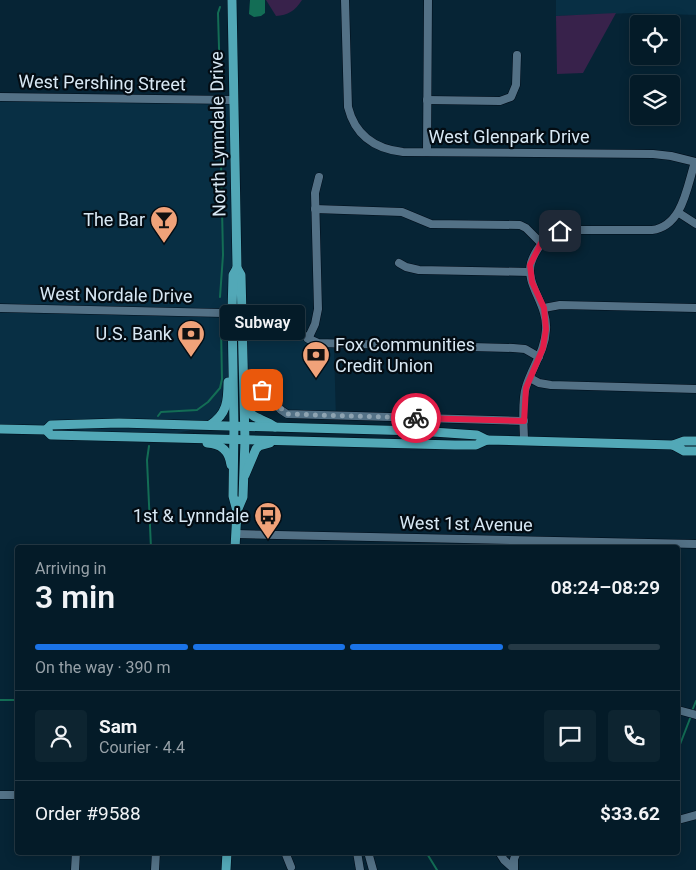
<!DOCTYPE html>
<html lang="en">
<head>
<meta charset="utf-8">
<style>
  body { margin:0; font-family:Roboto,sans-serif; background:#0d2430; color:#f1f3f6; height:100vh; display:flex; flex-direction:column; font-size:19px; white-space:nowrap }
  * { box-sizing:border-box; margin:0 }
  p { font-size:16px; color:#97a1a8 }
  .icon { flex:none; width:28px; height:28px; fill:none; stroke:currentColor; stroke-width:2; stroke-linecap:round; stroke-linejoin:round }
  .map { position:relative; flex:1; overflow:hidden }
  .sheet { position:absolute; left:15px; top:545px; width:665px; height:310px; display:flex; flex-direction:column; background:#041b28; border-radius:5px; box-shadow:0 2px 12px #0003,0 0 0 1px #253945 }
  .sheet>* { flex:none }
  .controls { position:absolute; left:630px; top:15px; display:grid; gap:10px }
  .controls a { display:grid; place-items:center; width:50px; height:50px; border-radius:5px; background:#041b28; box-shadow:0 2px 12px #0003,0 0 0 1px #253945; font-size:25px }
  .pin { position:absolute; display:grid; place-items:center; width:42px; height:42px; color:#fff; margin:-21px; border-radius:10px; box-shadow:0 2px 8px #0006 }
  .courier { position:absolute; display:grid; place-items:center; width:50px; height:50px; margin:-25px; border:4px solid #e11d48; border-radius:50%; background:#fff; color:#222; box-shadow:0 1px 6px #0007 }
  .bubble { position:absolute; height:35px; border-radius:5px; background:#041b28; box-shadow:0 2px 12px #0003,0 0 0 1px #253945; font-size:16px; font-weight:600; line-height:35px; text-align:center }
  .headline em { font-style:normal; font-weight:600 }
  .headline div { display:flex; flex-direction:column-reverse }
  .headline { display:flex; align-items:center; justify-content:space-between; height:85px; padding:0 20px }
  h1 { font-size:32px; font-weight:600; line-height:38px }
  .bar { display:grid; grid-template-columns:repeat(4,1fr); gap:8px 5px; align-content:center; height:60px; padding:0 20px }
  .bar i { height:6px; border-radius:4px; background:#253945 }
  .bar .active { background:#1a73e8 }
  .bar p { grid-column:span 4 }
  .line { display:flex; align-items:center; gap:12px; padding:0 20px; border-top:1px solid #253945 }
  .line div { flex:1 }
  .round { display:grid; place-items:center; flex:none; width:52px; height:52px; border-radius:5px; background:#0d2430 }
  .map>svg:first-child { display:block }
</style>
</head>
<body>
<div class="map">
<svg width="696" height="870" viewBox="0 0 696 870">
  <rect width="100%" height="100%" fill="#062435"/>
  <!-- built -->
  <g fill="#082f44">
    <polygon points="556,0 696,0 696,15 633,13 556,16"/>
    <polygon points="0,97 233,100 234,364 229,370 226,406 208,426 160,437 0,429"/>
    <polygon points="258,320 275,322 315,346 334,348 336,419 286,419 282,417 246,385 245,335 250,325"/>
  </g>
  <!-- green -->
  <g fill="#38224b">
    <path d="M266,0H302C295,11 288,15 276,16Z"/>
    <polygon points="616,13 583,73 557,74 556,16"/>
  </g>
  <!-- water -->
  <polygon fill="#136d55" points="250,0 265,0 265,13 261,16 254,17 249,14"/>
  <g fill="none" stroke-linecap="round" stroke-linejoin="round">
    <!-- stream -->
    <g stroke="#136d55" stroke-width="2">
      <polyline points="220,82 218,13 220,7"/>
      <polyline points="220,116 223,255 220,297"/>
      <polyline points="158,416 161,412 197,410 208,402 220,388 222,379 221,327"/>
      <polyline points="149,446 147,460 151,548"/>
      <polyline points="0,700 18,700"/>
      <polyline points="692,711 696,701"/>
      <polyline points="678,758 679,747 691,716"/>
      <polyline points="426,852 437,870"/>
    </g>
    <defs>
      <g id="minor">
        <path d="M345,0L348,107C355,135 375,149 403,152L653,154L671,156L696,162"/>
        <polyline points="0,97 233,100"/>
        <polyline points="427,100 500,101 511,97 516,85 517,55"/>
        <polyline points="427,152 428,0"/>
        <polyline points="315,209 402,212 431,224 520,225 526,228 541,243"/>
        <polyline points="679,213 696,224"/>
        <polyline points="399,263 406,267 419,270 530,272"/>
        <path d="M0,308L262,314C285,319 297,334 318,343L513,348L525,349L539,357"/>
        <polyline points="544,308 560,305 696,308"/>
        <polyline points="308,339 315,324 318,309 315,193 319,177"/>
        <polyline points="244,378 251,378 281,410 287,414 524,421"/>
        <polyline points="530,378 539,383 551,385 696,389"/>
        <path d="M524,441C524,426 521,402 526,387C532,367 545,351 546,330C548,304 525,285 531,263C536,247 548,234 565,230H652C683,226 687,186 695,162"/>
        <polyline points="236,534 696,544"/>
        <polyline points="678,710 696,715"/>
        <polyline points="0,795 18,795"/>
        <polyline points="678,820 696,815"/>
        <polyline points="285,852 291,867"/>
        <polyline points="357,852 360,870"/>
        <polyline points="368,852 373,870"/>
        <polyline points="499,852 504,860 513,868"/>
        <polyline points="75,870 76,852"/>
        <polyline points="155,870 156,852"/>
        <polyline points="514,870 514,859 517,852"/>
      </g>
      <g id="major">
        <polyline points="232,0 237,268 241,275 245,440 243,497 237,511"/>
        <path d="M245,404C251,421 263,417 275,427"/>
        <path d="M210,425C227,414 228,401 228,382"/>
        <polyline points="0,429 46,430 51,435 455,445 476,445 487,440 673,445 684,441 696,441"/>
        <polyline points="46,430 51,425 119,423 418,431 477,435 487,440"/>
        <path d="M207,443C221,444 229,450 231,465"/>
        <polyline points="673,445 684,451 696,451"/>
        <polyline points="245,475 256,449 259,446 270,443"/>
        <polyline points="235,548 237,511 233,496 234,426 232,313 233,275 237,268"/>
        <polyline points="226,870 227,852"/>
      </g>
    </defs>
    <!-- minor casing -->
    <use href="#minor" stroke="#000c18" stroke-width="9"/>
    <!-- major casing -->
    <use href="#major" stroke="#000c18" stroke-width="10"/>
    <!-- minor -->
    <use href="#minor" stroke="#537186" stroke-width="8"/>
    <!-- major -->
    <use href="#major" stroke="#52a8b7" stroke-width="9"/>
  </g>
  <g fill="none" stroke-linecap="round" stroke-linejoin="round">
    <!-- done -->
    <polyline stroke="#8ea3b1" stroke-width="5" stroke-dasharray="0 9" points="262,390 287,414 416,418"/>
    <!-- route -->
    <polyline stroke="#e11d48" stroke-width="6" points="416,418 524,421 526,388 543,348 546,329 544,308 532,282 530,265 541,243 560,231"/>
  </g>
  <!-- icons -->
  <defs>
    <symbol id="bar-pin" viewBox="-11 -11 22 30"><path d="M0 17L-7.5 6A9.5 9.5 0 1 1 7.5 6Z" fill="#f0a279" stroke="#030c13"/><path d="M-6-5H6L.8 .8V4.5H3.5V6h-7V4.5H-.8V.8Z" fill="#111"/></symbol>
    <symbol id="bank-pin" viewBox="-11 -11 22 30"><path d="M0 17L-7.5 6A9.5 9.5 0 1 1 7.5 6Z" fill="#f0a279" stroke="#030c13"/><path d="M-6-4H6V4H-6ZM0-2.3a2.3 2.3 0 1 0 0 4.6a2.3 2.3 0 1 0 0-4.6Z" fill="#111"/></symbol>
    <symbol id="bus-pin" viewBox="-11 -11 22 30"><path d="M0 17L-7.5 6A9.5 9.5 0 1 1 7.5 6Z" fill="#f0a279" stroke="#030c13"/><path d="M-5-6H5V4H4V6H2V4H-2V6H-4V4H-5ZM-3.5-4V0h7V-4ZM-3.5 1.2v1.5H-2V1.2ZM2 1.2v1.5H3.5V1.2Z" fill="#111"/></symbol>
  </defs>
  <g fill-rule="evenodd">
    <use href="#bar-pin" x="148" y="204" width="32" height="43"/>
    <use href="#bank-pin" x="175" y="318" width="32" height="43"/>
    <use href="#bank-pin" x="300" y="339" width="32" height="43"/>
    <use href="#bus-pin" x="252" y="500" width="32" height="43"/>
  </g>
  <g text-anchor="middle" stroke-width="4.5" stroke-linejoin="round" paint-order="stroke">
    <!-- street labels -->
    <g font-size="18" fill="#d8e8f4" stroke="#030c13">
      <text transform="translate(102 83) rotate(1)" y="6">West Pershing Street</text>
      <text transform="translate(218 134) rotate(-91)" y="6">North Lynndale Drive</text>
      <text x="509" y="143">West Glenpark Drive</text>
      <text transform="translate(116 295) rotate(1)" y="6">West Nordale Drive</text>
      <text transform="translate(466 524) rotate(1)" y="6">West 1st Avenue</text>
    </g>
    <!-- poi labels -->
    <g font-size="18" fill="#d8e8f4" stroke="#030c13" text-anchor="end">
      <text x="145" y="226">The Bar</text>
      <text x="172" y="340">U.S. Bank</text>
      <text x="335" y="351" text-anchor="start">Fox Communities<tspan x="335" dy="21">Credit Union</tspan></text>
      <text x="249" y="522">1st &amp; Lynndale</text>
    </g>
  </g>
</svg>
<div class="controls">
<a><svg class="icon" aria-label="locate" viewBox="0 0 24 24"><circle cx="12" cy="12" r="6"/><path d="M12 2v4M12 18v4M2 12h4M18 12h4"/></svg></a>
<a><svg class="icon" aria-label="layers" viewBox="0 0 24 24"><path d="M12 4l9 5-9 5-9-5zM3 14l9 5 9-5"/></svg></a>
</div>
<div class="pin" style="left:262px;top:390px;background:#ea580c"><svg class="icon" aria-label="bag" viewBox="0 0 24 24"><path d="M5 8h14l-1 12H6zM9 8a3 3 0 0 1 6 0"/></svg></div>
<div class="pin" style="left:560px;top:231px;background:#1f2937"><svg class="icon" aria-label="home" viewBox="0 0 24 24"><path d="M3 11l9-7 9 7M6 9v11h12V9"/></svg></div>
<div class="courier" style="left:416px;top:418px"><svg class="icon" aria-label="bike" viewBox="0 0 24 24"><circle cx="6" cy="16" r="4"/><circle cx="18" cy="16" r="4"/><path d="M6 16l4-8h5l3 8M10 8l3 8H6M13 5h3"/></svg></div>
<div class="bubble" style="left:220px;top:305px;width:85px">Subway</div>
<section class="sheet">
<div class="headline"><div><h1>3 min</h1><p>Arriving in</p></div><em>08:24–08:29</em></div>
<div class="bar"><i class="active"></i><i class="active"></i><i class="active"></i><i></i><p>On the way · 390 m</p></div>
<div class="line" style="height:90px"><a class="round"><svg class="icon" aria-label="person" viewBox="0 0 24 24"><circle cx="12" cy="8" r="4"/><path d="M4 21q1-7 8-7t8 7"/></svg></a><div><b>Sam</b><p>Courier · 4.4</p></div><a class="round"><svg class="icon" aria-label="chat" viewBox="0 0 24 24"><path d="M4 5h16v11H9l-5 4z"/></svg></a><a class="round"><svg class="icon" aria-label="phone" viewBox="0 0 24 24"><path d="M5 4h4l2 5-3 2q2 4 5 5l2-3 5 2v4C11 20 4 13 5 4z"/></svg></a></div>
<div class="line" style="height:65px"><div>Order #9588</div><b>$33.62</b></div>
</section>
</div>
</body>
</html>
